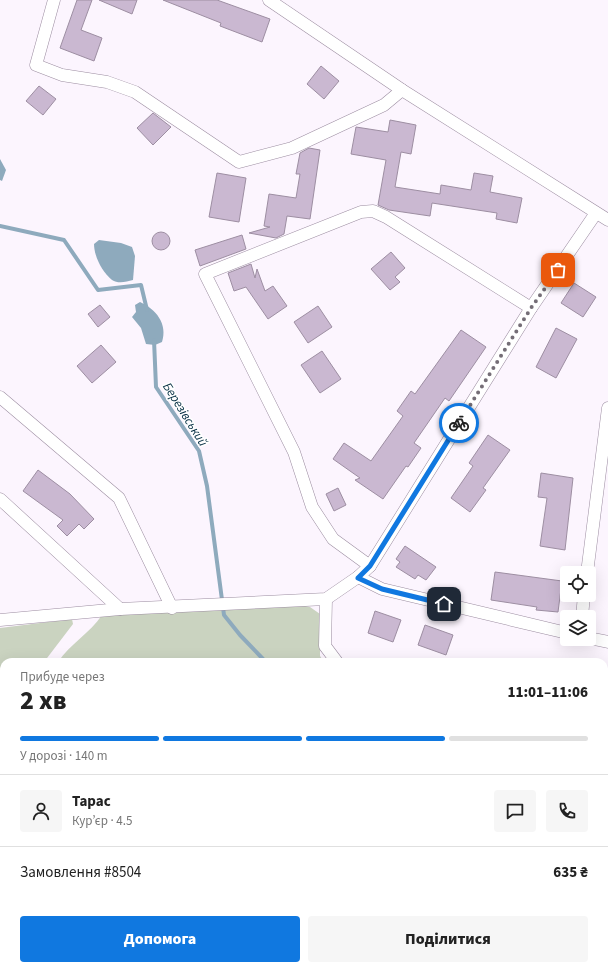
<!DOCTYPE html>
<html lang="uk">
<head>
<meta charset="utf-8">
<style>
  body { margin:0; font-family:"Source Sans 3",sans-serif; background:#f6f6f6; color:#222; height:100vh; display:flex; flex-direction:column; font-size:15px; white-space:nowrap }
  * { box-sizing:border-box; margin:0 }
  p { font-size:13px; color:#767676 }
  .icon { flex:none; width:22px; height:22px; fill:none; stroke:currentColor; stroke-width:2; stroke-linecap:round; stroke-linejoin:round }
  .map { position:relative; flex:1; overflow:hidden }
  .details { position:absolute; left:0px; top:658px; width:608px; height:312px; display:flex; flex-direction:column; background:#fff; border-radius:12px 12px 0 0; box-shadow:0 4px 16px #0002 }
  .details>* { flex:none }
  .fabs { position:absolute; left:560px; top:566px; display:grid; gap:8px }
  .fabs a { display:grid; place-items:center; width:36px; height:36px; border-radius:4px; background:#fff; box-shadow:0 4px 16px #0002; font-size:20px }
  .pin { position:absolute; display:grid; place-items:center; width:34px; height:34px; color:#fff; margin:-17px; border-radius:8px; box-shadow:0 2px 6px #0006 }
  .courier { position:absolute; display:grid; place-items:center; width:40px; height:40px; margin:-20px; border:3px solid #1078e0; border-radius:50%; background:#fff; color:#222; box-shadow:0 1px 5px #0007 }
  .head em { font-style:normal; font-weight:800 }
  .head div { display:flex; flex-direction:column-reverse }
  .head { display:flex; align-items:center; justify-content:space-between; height:68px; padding:0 20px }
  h1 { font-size:26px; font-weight:800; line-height:30px }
  .bar { display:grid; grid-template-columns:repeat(4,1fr); gap:6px 4px; align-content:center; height:48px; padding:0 20px }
  .bar i { height:5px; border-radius:3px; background:#e0e0e0 }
  .bar .selected { background:#1078e0 }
  .bar p { grid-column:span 4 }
  .line { display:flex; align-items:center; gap:10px; padding:0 20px; border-top:1px solid #e0e0e0 }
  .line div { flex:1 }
  .round { display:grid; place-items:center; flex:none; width:42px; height:42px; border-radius:4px; background:#f6f6f6 }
  .primary-button { display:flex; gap:8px; margin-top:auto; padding:8px 20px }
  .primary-button a { flex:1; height:46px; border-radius:4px; background:#1078e0; color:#fff; font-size:16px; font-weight:800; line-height:46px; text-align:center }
  .primary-button a+a { background:#f6f6f6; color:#222 }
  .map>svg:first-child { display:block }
</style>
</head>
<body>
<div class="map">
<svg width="608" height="970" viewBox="0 0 608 970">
  <rect width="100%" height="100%" fill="#fcf5fe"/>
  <!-- green -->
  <g fill="#cad3c0">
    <path d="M300,605L310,607L320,614V656L324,662H58C70,644 90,633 102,615Z"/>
    <polygon points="72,619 73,624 44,662 4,662 4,712 0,716 0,628"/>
    <polygon points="4,744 4,899 0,894 0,750"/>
    <polygon points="56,966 88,966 87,970 55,970"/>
  </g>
  <!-- water -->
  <g fill="#8eaabd">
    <polygon points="0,159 6,170 2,181 0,180"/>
    <path d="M99,240L121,243L132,247L135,256L133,280C126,282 118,284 112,280C102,272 94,256 94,244Z"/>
    <path d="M140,302C156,309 168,324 162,342L155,345L146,344L141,328L132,317L136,312L135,305Z"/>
    <polygon points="88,966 199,966 198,970 87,970"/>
    <polygon points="297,966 430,966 430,970 321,970 297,968"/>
  </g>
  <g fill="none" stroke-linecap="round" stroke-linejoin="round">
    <!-- stream -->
    <g stroke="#8eaabd" stroke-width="4">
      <polyline points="0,226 64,240 98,290 141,285 147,310"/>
      <polyline points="154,340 156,387 199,451 207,486 224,615 240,635 263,659 263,662"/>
      <polyline points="0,845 4,850"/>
    </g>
  </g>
  <!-- building -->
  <g fill="#cab8d1" stroke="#9d8ea2">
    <polygon points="77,0 92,0 81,30 102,38 94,61 60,48"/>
    <polygon points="99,0 137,0 132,14"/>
    <polygon points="163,0 217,0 270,19 262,42 220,26 221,23"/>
    <polygon points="321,66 339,81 324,99 307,84"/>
    <polygon points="39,86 56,99 43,115 26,101"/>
    <polygon points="153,113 171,127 153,145 137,128"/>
    <polygon points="390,120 416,125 411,154 401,152 395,187 440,194 441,185 471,190 474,173 493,176 490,192 522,198 517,223 496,219 497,213 432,203 430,216 389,210 378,205 386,160 351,154 356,127 388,132"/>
    <polygon points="309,148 320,150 310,219 287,216 284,234 276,238 249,233 270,227 264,226 269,194 296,198 300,174 296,174 300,153"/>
    <polygon points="217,173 246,178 239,222 209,217"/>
    <circle cx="161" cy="241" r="9"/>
    <polygon points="242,235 246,249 200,266 195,250"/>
    <polygon points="391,252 405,268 395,277 400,282 390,290 371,269"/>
    <polygon points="251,264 255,278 257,269 265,291 273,286 287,306 268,319 246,287 234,291 228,273"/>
    <polygon points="574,283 596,297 583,317 561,303"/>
    <polygon points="100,305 110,317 98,327 88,314"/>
    <polygon points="318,306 332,327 308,343 294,322"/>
    <polygon points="556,328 577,339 556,378 536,367"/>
    <polygon points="461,330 486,347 449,401 445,398 414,443 421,448 408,467 406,466 383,499 355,480 360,478 333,459 344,443 371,461 403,416 397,411 411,391 415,394"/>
    <polygon points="101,345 116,362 92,383 77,366"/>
    <polygon points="322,351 341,379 320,393 301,365"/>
    <polygon points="488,435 510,450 483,488 486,490 470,512 451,498 473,466 469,463"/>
    <polygon points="38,470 70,494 94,519 84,529 79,524 67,536 57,526 63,520 23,491"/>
    <polygon points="541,473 573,478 565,550 540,546 547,498 538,497"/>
    <polygon points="338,488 346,505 334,511 326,494"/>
    <polygon points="405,546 436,567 426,580 418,575 415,579 396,567 400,562 396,559"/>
    <polygon points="495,572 562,581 558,612 536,610 537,607 491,600"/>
    <polygon points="375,611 401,620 393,642 368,633"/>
    <polygon points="425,625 453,635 446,655 418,645"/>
  </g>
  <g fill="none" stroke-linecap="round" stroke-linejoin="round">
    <defs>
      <g id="street">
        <polyline points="54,0 36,65 62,75 107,82 135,92 239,162 292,148 384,105 402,90"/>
        <polyline points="269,0 402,90 608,220"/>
        <polyline points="0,397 119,498 172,608"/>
        <polyline points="0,499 120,609"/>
        <polyline points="370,566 333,539 312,507 294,452 205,274 361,212 373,211 386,217 531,308"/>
        <polyline points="587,573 608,408"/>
        <polyline points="358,577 382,589 567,633"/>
        <polyline points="326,599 325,646 337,662"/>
        <polyline points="582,617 584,595"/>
        <polyline points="0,620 120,609 326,599 358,577 370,566 531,308 596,213"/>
        <polyline points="589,638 608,642"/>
        <polyline points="604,788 608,788"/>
        <polyline points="223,970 223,966"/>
      </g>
    </defs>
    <!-- street casing -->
    <use href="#street" stroke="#9c8da1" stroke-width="13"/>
    <!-- street -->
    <use href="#street" stroke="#fff" stroke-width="12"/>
  </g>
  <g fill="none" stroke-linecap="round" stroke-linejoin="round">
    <!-- done -->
    <polyline stroke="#756e77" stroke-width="4" stroke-dasharray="0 7.2" points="459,423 531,308 558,270"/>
    <!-- route -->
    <polyline stroke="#1078e0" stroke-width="5" points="444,604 382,589 358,578 370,566 459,423"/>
  </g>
  <g text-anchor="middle" stroke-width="3" stroke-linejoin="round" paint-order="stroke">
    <!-- water labels -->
    <g font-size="13" font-style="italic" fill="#052e43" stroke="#fff">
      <text transform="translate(186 414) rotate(58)" y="5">Березівський</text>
    </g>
  </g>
</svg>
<div class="fabs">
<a><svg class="icon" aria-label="locate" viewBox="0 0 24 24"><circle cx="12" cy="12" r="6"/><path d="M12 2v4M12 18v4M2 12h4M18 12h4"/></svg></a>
<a><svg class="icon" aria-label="layers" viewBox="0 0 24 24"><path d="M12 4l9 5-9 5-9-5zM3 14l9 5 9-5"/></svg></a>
</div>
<div class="pin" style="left:558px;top:270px;background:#ea580c"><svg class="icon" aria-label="bag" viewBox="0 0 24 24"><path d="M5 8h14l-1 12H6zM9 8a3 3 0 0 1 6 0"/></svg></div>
<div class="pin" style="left:444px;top:604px;background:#1f2937"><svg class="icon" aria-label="home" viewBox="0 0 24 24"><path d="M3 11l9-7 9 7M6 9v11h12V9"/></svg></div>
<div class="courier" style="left:459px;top:423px"><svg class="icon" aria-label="bike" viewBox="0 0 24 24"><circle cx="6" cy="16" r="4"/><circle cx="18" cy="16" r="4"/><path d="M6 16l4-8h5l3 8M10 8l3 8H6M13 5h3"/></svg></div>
<section class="details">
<div class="head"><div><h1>2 хв</h1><p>Прибуде через</p></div><em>11:01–11:06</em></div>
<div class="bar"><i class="selected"></i><i class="selected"></i><i class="selected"></i><i></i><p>У дорозі · 140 m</p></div>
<div class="line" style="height:72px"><a class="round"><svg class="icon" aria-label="person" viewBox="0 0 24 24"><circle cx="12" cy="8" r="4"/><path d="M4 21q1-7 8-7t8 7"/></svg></a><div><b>Тарас</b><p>Кур’єр · 4.5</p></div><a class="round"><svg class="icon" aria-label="chat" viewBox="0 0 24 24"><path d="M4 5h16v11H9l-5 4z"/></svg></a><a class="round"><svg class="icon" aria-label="phone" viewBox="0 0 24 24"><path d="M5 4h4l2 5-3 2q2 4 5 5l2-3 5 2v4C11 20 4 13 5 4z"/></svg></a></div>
<div class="line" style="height:52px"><div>Замовлення #8504</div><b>635 ₴</b></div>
<div class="primary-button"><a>Допомога</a><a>Поділитися</a></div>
</section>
</div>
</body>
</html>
